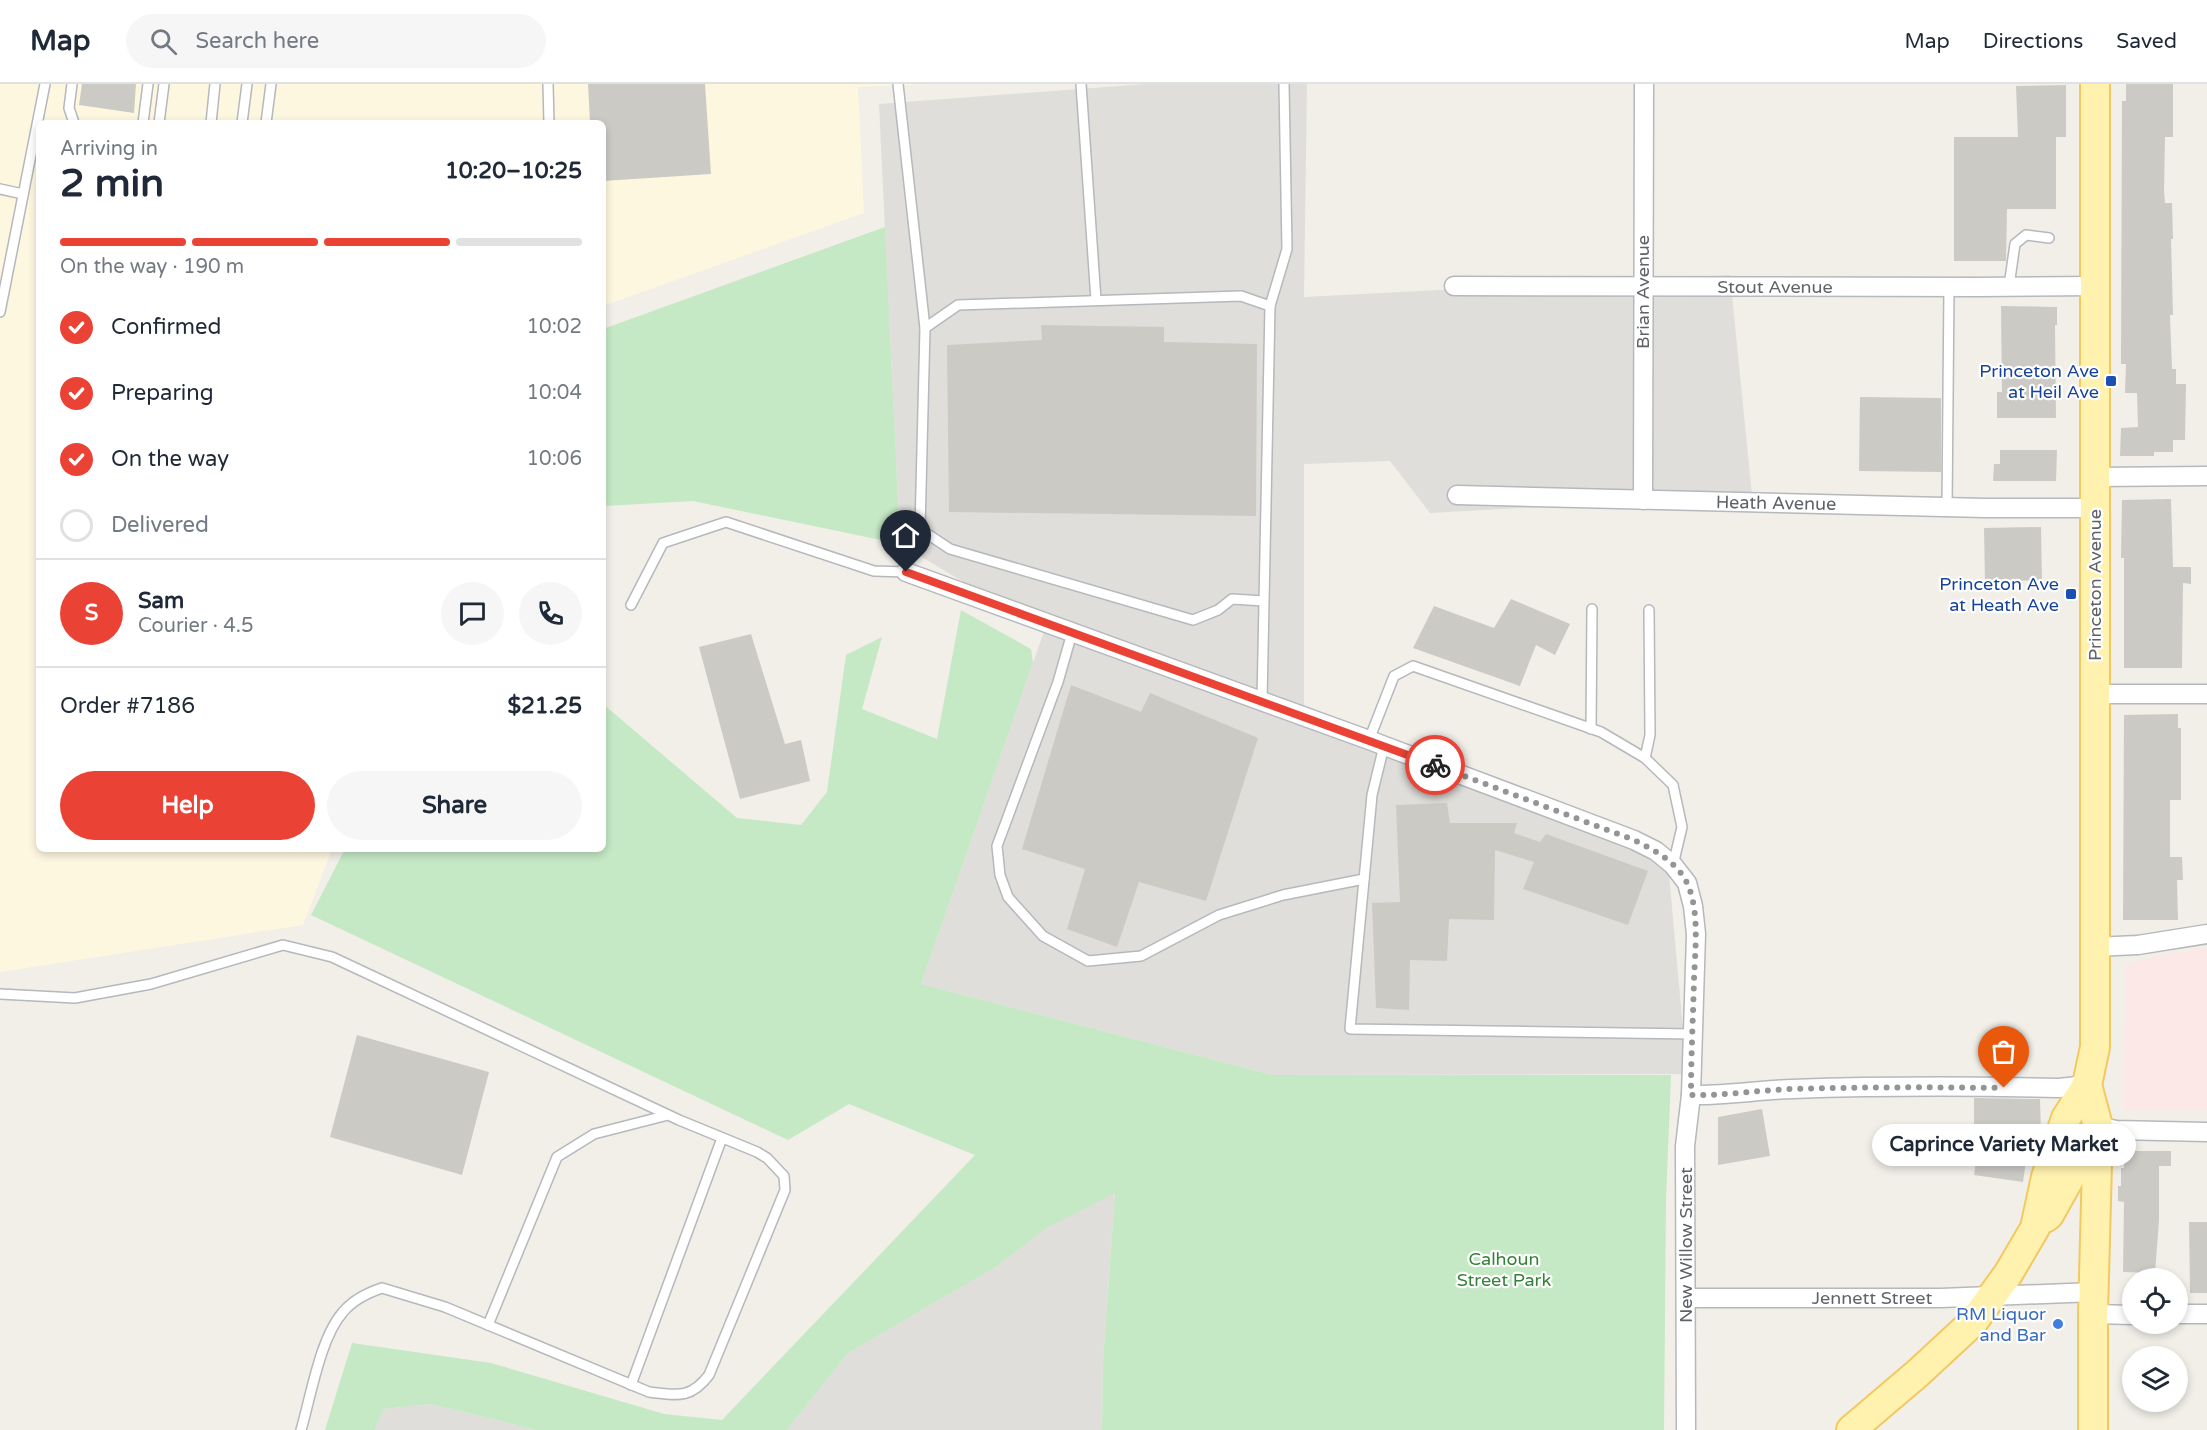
<!DOCTYPE html>
<html lang="en">
<head>
<meta charset="utf-8">
<style>
  body { margin:0; font-family:"Varela Round",sans-serif; background:#f6f6f7; color:#1f2937; height:100vh; display:flex; flex-direction:column; font-size:22px; white-space:nowrap }
  * { box-sizing:border-box; margin:0 }
  p { font-size:20px; color:#747a83 }
  .icon { flex:none; width:33px; height:33px; fill:none; stroke:currentColor; stroke-width:2; stroke-linecap:round; stroke-linejoin:round }
  .map { position:relative; flex:1; overflow:hidden }
  .sheet { position:absolute; left:36px; top:36px; width:570px; height:732px; display:flex; flex-direction:column; background:#fff; border-radius:9px; box-shadow:0 3px 9px #0003 }
  .sheet>* { flex:none }
  .buttons { position:absolute; left:2122px; top:1184px; display:grid; gap:12px }
  .buttons a { display:grid; place-items:center; width:66px; height:66px; border-radius:50%; background:#fff; box-shadow:0 3px 9px #0003; font-size:30px }
  .pin { position:absolute; display:grid; place-items:center; width:51px; height:51px; color:#fff; margin:-62px -26px; border-radius:50% 50% 50% 0; rotate:-45deg; box-shadow:0 0 6px #0007 }
  .pin .icon { rotate:45deg }
  .courier { position:absolute; display:grid; place-items:center; width:60px; height:60px; margin:-30px; border:4px solid #ea4335; border-radius:50%; background:#fff; color:#222; box-shadow:0 2px 8px #0007 }
  .bubble { position:absolute; height:42px; border-radius:21px; background:#fff; box-shadow:0 3px 9px #0003; font-size:20px; font-weight:800; line-height:42px; text-align:center }
  .headline em { font-style:normal; font-weight:800 }
  .headline div { display:flex; flex-direction:column-reverse }
  .headline { display:flex; align-items:center; justify-content:space-between; height:102px; padding:0 24px }
  h1 { font-size:39px; font-weight:800; line-height:45px }
  .bar { display:grid; grid-template-columns:repeat(4,1fr); gap:9px 6px; align-content:center; height:72px; padding:0 24px }
  .bar i { height:8px; border-radius:4px; background:#e0e1e3 }
  .bar .active { background:#ea4335 }
  .bar p { grid-column:span 4 }
  .line { display:flex; align-items:center; gap:15px; padding:0 24px; border-top:2px solid #e0e1e3 }
  .line div { flex:1 }
  .round { display:grid; place-items:center; flex:none; width:63px; height:63px; border-radius:32px; background:#f6f6f7 }
  ol { padding:0 24px; list-style:none }
  li { display:flex; align-items:center; gap:18px; height:66px }
  li p { margin-inline-start:auto }
  li .icon { padding:6px; border-radius:50%; background:#ea4335; color:#fff; stroke-width:4 }
  li:last-child { color:#747a83 }
  li i { width:33px; height:33px; border:3px solid #e0e1e3; border-radius:50% }
  .action { display:flex; gap:12px; margin-top:auto; padding:12px 24px }
  .action a { flex:1; height:69px; border-radius:36px; background:#ea4335; color:#fff; font-size:24px; font-weight:800; line-height:69px; text-align:center }
  .action a+a { background:#f6f6f7; color:#1f2937 }
  header { display:flex; align-items:center; gap:36px; box-sizing:border-box; height:84px; padding:0 30px; background:#fff; border-bottom:2px solid #e0e1e3 }
  header strong { font-size:28px }
  nav { display:flex; gap:33px; margin-inline-start:auto; font-size:21px }
  .search { width:420px; height:54px; background:#f6f6f7; display:flex; align-items:center; gap:15px; box-sizing:border-box; padding:0 21px; border-radius:33px; color:#747a83; font-size:22px }
  .map>svg:first-child { display:block }
</style>
</head>
<body>
<header>
<strong>Map</strong>
<div class="search"><svg class="icon" aria-label="search" viewBox="0 0 24 24"><circle cx="10" cy="10" r="6"/><path d="M15 15l6 6"/></svg>Search here</div>
<nav><a>Map</a><a>Directions</a><a>Saved</a></nav>
</header>
<div class="map">
<svg width="2207" height="1346" viewBox="0 0 2207 1346">
  <rect width="100%" height="100%" fill="#f1efe8"/>
  <!-- commercial -->
  <polygon fill="#fef7e0" points="0,0 927,0 858,3 864,129 603,222 603,39 39,39 39,765 332,765 303,841 0,888"/>
  <!-- industrial -->
  <g fill="#e0deda">
    <polygon points="1146,0 1307,0 1304,213 1730,191 1752,411 1430,429 1390,377 1304,380 1304,623 1667,768 1687,990 1273,991 921,900 1048,536 999,519 900,460 879,20"/>
    <polygon points="1115,1108 1103,1277 1102,1346 787,1346 848,1269 996,1183 1047,1144"/>
    <polygon points="431,1320 536,1346 375,1346 383,1325"/>
  </g>
  <!-- medical -->
  <polygon fill="#fce8e6" points="2207,864 2207,1025 2123,1025 2126,881 2158,872"/>
  <!-- green -->
  <g fill="#c5e8c5">
    <polygon points="885,143 900,460 693,417 603,422 603,245"/>
    <polygon points="961,526 1031,565 1033,579 921,900 1273,991 1671,991 1666,1115 1664,1346 1102,1346 1103,1277 1115,1109 1047,1144 996,1183 848,1269 787,1346 536,1346 431,1320 383,1325 375,1346 325,1346 352,1259 491,1279 664,1330 722,1336 975,1071 849,1020 788,1056 311,831 345,765 603,765 603,620 737,734 801,741 827,708 846,571 882,553 862,625 937,655"/>
  </g>
  <!-- building -->
  <g fill="#cccac5">
    <polygon points="82,0 136,0 134,29 79,21"/>
    <polygon points="588,0 705,0 711,90 603,97 603,39 590,39"/>
    <polygon points="2126,0 2173,0 2173,53 2165,53 2164,107 2165,119 2172,119 2173,155 2171,155 2173,231 2170,231 2172,285 2176,285 2176,300 2186,300 2185,356 2173,356 2173,368 2154,368 2154,372 2120,372 2121,344 2138,343 2137,309 2125,309 2126,280 2121,280 2122,17 2126,17"/>
    <polygon points="2066,1 2066,53 2056,53 2056,125 2007,125 2006,177 1954,177 1954,53 2018,53 2016,2"/>
    <polygon points="2001,222 2057,223 2057,241 2055,241 2056,334 1997,334 1997,308 2002,308"/>
    <polygon points="1041,241 1164,243 1164,258 1257,260 1256,432 949,428 947,261 1042,256"/>
    <polygon points="1860,313 1941,314 1941,388 1859,387"/>
    <polygon points="2000,366 2057,366 2056,397 1993,397 1994,380 2000,380"/>
    <polygon points="2171,415 2173,483 2191,483 2191,500 2183,499 2182,584 2124,584 2124,474 2121,474 2122,416"/>
    <polygon points="2041,443 2042,496 1985,498 1984,444"/>
    <polygon points="1511,515 1570,540 1555,571 1536,561 1520,602 1413,564 1434,522 1494,544"/>
    <polygon points="751,550 785,660 801,656 810,697 740,715 699,563"/>
    <polygon points="1071,601 1141,628 1150,609 1258,654 1206,817 1139,798 1117,863 1067,845 1085,785 1022,765"/>
    <polygon points="2178,630 2178,644 2181,644 2181,716 2170,716 2170,773 2182,773 2183,796 2177,796 2178,836 2123,836 2124,631"/>
    <polygon points="1447,719 1450,739 1517,739 1514,749 1540,758 1546,750 1648,787 1628,841 1523,805 1534,778 1495,766 1494,836 1449,835 1447,877 1410,876 1409,926 1376,924 1372,819 1400,818 1396,721"/>
    <polygon points="357,951 489,988 462,1091 330,1053"/>
    <polygon points="1974,1014 2040,1015 2041,1049 2030,1049 2023,1098 1974,1091 1981,1041 1974,1041"/>
    <polygon points="1762,1025 1770,1072 1718,1081 1718,1033"/>
    <polygon points="2124,1067 2171,1067 2171,1082 2159,1082 2159,1136 2155,1189 2123,1188 2124,1118 2118,1117 2118,1102 2121,1102 2121,1084 2124,1084"/>
    <polygon points="2189,1138 2207,1138 2207,1209 2190,1209"/>
  </g>
  <g fill="none" stroke-linecap="round" stroke-linejoin="round">
    <defs>
      <g id="lane">
        <polyline points="72,0 69,24 74,39"/>
        <polyline points="548,0 549,39"/>
        <polyline points="898,0 925,244"/>
        <polyline points="1081,0 1096,216"/>
        <polyline points="143,39 148,0"/>
        <polyline points="159,39 164,0"/>
        <polyline points="211,39 215,0"/>
        <polyline points="242,39 247,0"/>
        <polyline points="266,39 271,0"/>
        <polyline points="0,105 23,110"/>
        <polyline points="2009,202 2015,160 2026,151 2049,154"/>
        <polyline points="1270,222 1287,165 1284,0"/>
        <polyline points="0,228 45,0"/>
        <polyline points="1947,423 1949,203"/>
        <polyline points="631,521 663,459 726,438 874,487 906,488"/>
        <polyline points="1072,549 1058,598 997,762 1000,791 1008,813 1043,852 1088,877 1141,872 1219,831 1283,811 1364,795"/>
        <polyline points="1262,617 1270,222 1241,212 958,221 925,244 920,445 950,465 1193,536 1218,526 1232,515 1264,517"/>
        <polyline points="1591,645 1592,525"/>
        <polyline points="1369,656 1394,592 1413,582 1601,648 1645,674 1673,701 1682,743 1673,781"/>
        <polyline points="1384,662 1372,711 1350,945 1693,950"/>
        <polyline points="1645,674 1650,651 1649,526"/>
        <path d="M0,910L75,914L151,900L283,861L332,873L679,1036L757,1068L767,1074L784,1092L785,1106L709,1291C690,1316 676,1311 649,1308L445,1223L382,1204C367,1209 353,1216 343,1228C320,1254 311,1312 301,1346"/>
        <polyline points="488,1241 557,1073 594,1050 668,1031"/>
        <polyline points="631,1301 722,1054"/>
      </g>
      <g id="street">
        <polyline points="1454,202 1977,203 2096,202"/>
        <polyline points="2095,393 2207,392"/>
        <polyline points="1457,411 1985,424 2095,424"/>
        <polyline points="1643,416 1644,0"/>
        <polyline points="906,488 1369,656 1634,756 1656,767 1673,781 1687,799 1693,822 1696,850 1691,1011 1685,1062 1686,1346"/>
        <polyline points="2095,610 2207,610"/>
        <polyline points="2094,863 2138,861 2207,850"/>
        <path d="M1691,1011C1725,1012 1758,1006 1792,1005C1880,1002 1970,1002 2059,1004L2087,1001"/>
        <polyline points="2098,1042 2116,1046 2207,1048"/>
        <polyline points="1686,1214 1941,1214 2094,1208"/>
        <polyline points="2093,1230 2133,1231"/>
        <polyline points="2178,1230 2207,1230"/>
      </g>
      <g id="primary">
        <polyline points="2087,1001 2098,1042 2093,1230 2093,1346"/>
        <polyline points="2045,1134 2049,1131 2097,1045"/>
        <polyline points="1851,1346 1918,1289 1973,1238 2008,1190 2035,1144 2046,1093 2060,1052 2066,1034 2087,1001 2095,963 2095,0"/>
      </g>
    </defs>
    <!-- lane casing -->
    <use href="#lane" stroke="#b5b8bc" stroke-width="12"/>
    <!-- street casing -->
    <use href="#street" stroke="#b5b8bc" stroke-width="21"/>
    <!-- primary casing -->
    <use href="#primary" stroke="#f2c960" stroke-width="32"/>
    <!-- lane -->
    <use href="#lane" stroke="#fff" stroke-width="9"/>
    <!-- street -->
    <use href="#street" stroke="#fff" stroke-width="18"/>
    <!-- primary -->
    <use href="#primary" stroke="#fff2af" stroke-width="28"/>
  </g>
  <g fill="none" stroke-linecap="round" stroke-linejoin="round">
    <!-- done -->
    <path stroke="#929495" stroke-width="6" stroke-dasharray="0 10.8" d="M1435,681L1634,756C1654,766 1677,778 1687,799C1700,827 1695,866 1694,896C1693,934 1691,973 1691,1011C1725,1012 1758,1006 1792,1005C1863,1003 1933,1003 2004,1004"/>
    <!-- route -->
    <polyline stroke="#ea4335" stroke-width="8" points="906,488 1435,681"/>
  </g>
  <!-- markers -->
  <g fill="#1a4fb4" stroke="#fff" stroke-width="2">
    <rect x="2105" y="291" width="12" height="12" rx="3"/>
    <rect x="2065" y="504" width="12" height="12" rx="3"/>
  </g>
  <circle fill="#3f7fe0" stroke="#fff" stroke-width="2" cx="2058" cy="1240" r="6"/>
  <g text-anchor="middle" stroke-width="4.5" stroke-linejoin="round" paint-order="stroke">
    <!-- street labels -->
    <g font-size="18" fill="#5f6368" stroke="#fff">
      <text x="1775" y="209">Stout Avenue</text>
      <text transform="translate(1643 208) rotate(-90)" y="6">Brian Avenue</text>
      <text transform="translate(1776 419) rotate(1)" y="6">Heath Avenue</text>
      <text transform="translate(2095 501) rotate(-90)" y="6">Princeton Avenue</text>
      <text transform="translate(1686 1161) rotate(-90)" y="6">New Willow Street</text>
      <text x="1872" y="1220">Jennett Street</text>
    </g>
    <!-- transit labels -->
    <g font-size="18" fill="#164399" stroke="#fff" text-anchor="end">
      <text x="2099" y="293">Princeton Ave<tspan x="2099" dy="21">at Heil Ave</tspan></text>
      <text x="2059" y="506">Princeton Ave<tspan x="2059" dy="21">at Heath Ave</tspan></text>
    </g>
    <!-- park labels -->
    <g font-size="18" fill="#348238" stroke="#fff">
      <text x="1504" y="1181">Calhoun<tspan x="1504" dy="21">Street Park</tspan></text>
    </g>
    <!-- shop labels -->
    <g font-size="18" fill="#366cbe" stroke="#fff" text-anchor="end">
      <text x="2046" y="1236">RM Liquor<tspan x="2046" dy="21">and Bar</tspan></text>
    </g>
  </g>
</svg>
<div class="buttons">
<a><svg class="icon" aria-label="locate" viewBox="0 0 24 24"><circle cx="12" cy="12" r="6"/><path d="M12 2v4M12 18v4M2 12h4M18 12h4"/></svg></a>
<a><svg class="icon" aria-label="layers" viewBox="0 0 24 24"><path d="M12 4l9 5-9 5-9-5zM3 14l9 5 9-5"/></svg></a>
</div>
<div class="pin" style="left:2004px;top:1004px;background:#ea580c"><svg class="icon" aria-label="bag" viewBox="0 0 24 24"><path d="M5 8h14l-1 12H6zM9 8a3 3 0 0 1 6 0"/></svg></div>
<div class="pin" style="left:906px;top:488px;background:#1f2937"><svg class="icon" aria-label="home" viewBox="0 0 24 24"><path d="M3 11l9-7 9 7M6 9v11h12V9"/></svg></div>
<div class="courier" style="left:1435px;top:681px"><svg class="icon" aria-label="bike" viewBox="0 0 24 24"><circle cx="6" cy="16" r="4"/><circle cx="18" cy="16" r="4"/><path d="M6 16l4-8h5l3 8M10 8l3 8H6M13 5h3"/></svg></div>
<div class="bubble" style="left:1872px;top:1040px;width:264px">Caprince Variety Market</div>
<section class="sheet">
<div class="headline"><div><h1>2 min</h1><p>Arriving in</p></div><em>10:20–10:25</em></div>
<div class="bar"><i class="active"></i><i class="active"></i><i class="active"></i><i></i><p>On the way · 190 m</p></div>
<ol>
<li><svg class="icon" aria-label="check" viewBox="0 0 24 24"><path d="M5 12l5 5 9-10"/></svg>Confirmed<p>10:02</p></li>
<li><svg class="icon" aria-label="check" viewBox="0 0 24 24"><path d="M5 12l5 5 9-10"/></svg>Preparing<p>10:04</p></li>
<li><svg class="icon" aria-label="check" viewBox="0 0 24 24"><path d="M5 12l5 5 9-10"/></svg>On the way<p>10:06</p></li>
<li><i></i>Delivered</li>
</ol>
<div class="line" style="height:108px"><b class="round" style="background:#ea4335;color:#fff">S</b><div><b>Sam</b><p>Courier · 4.5</p></div><a class="round"><svg class="icon" aria-label="chat" viewBox="0 0 24 24"><path d="M4 5h16v11H9l-5 4z"/></svg></a><a class="round"><svg class="icon" aria-label="phone" viewBox="0 0 24 24"><path d="M5 4h4l2 5-3 2q2 4 5 5l2-3 5 2v4C11 20 4 13 5 4z"/></svg></a></div>
<div class="line" style="height:78px"><div>Order #7186</div><b>$21.25</b></div>
<div class="action"><a>Help</a><a>Share</a></div>
</section>
</div>
</body>
</html>
